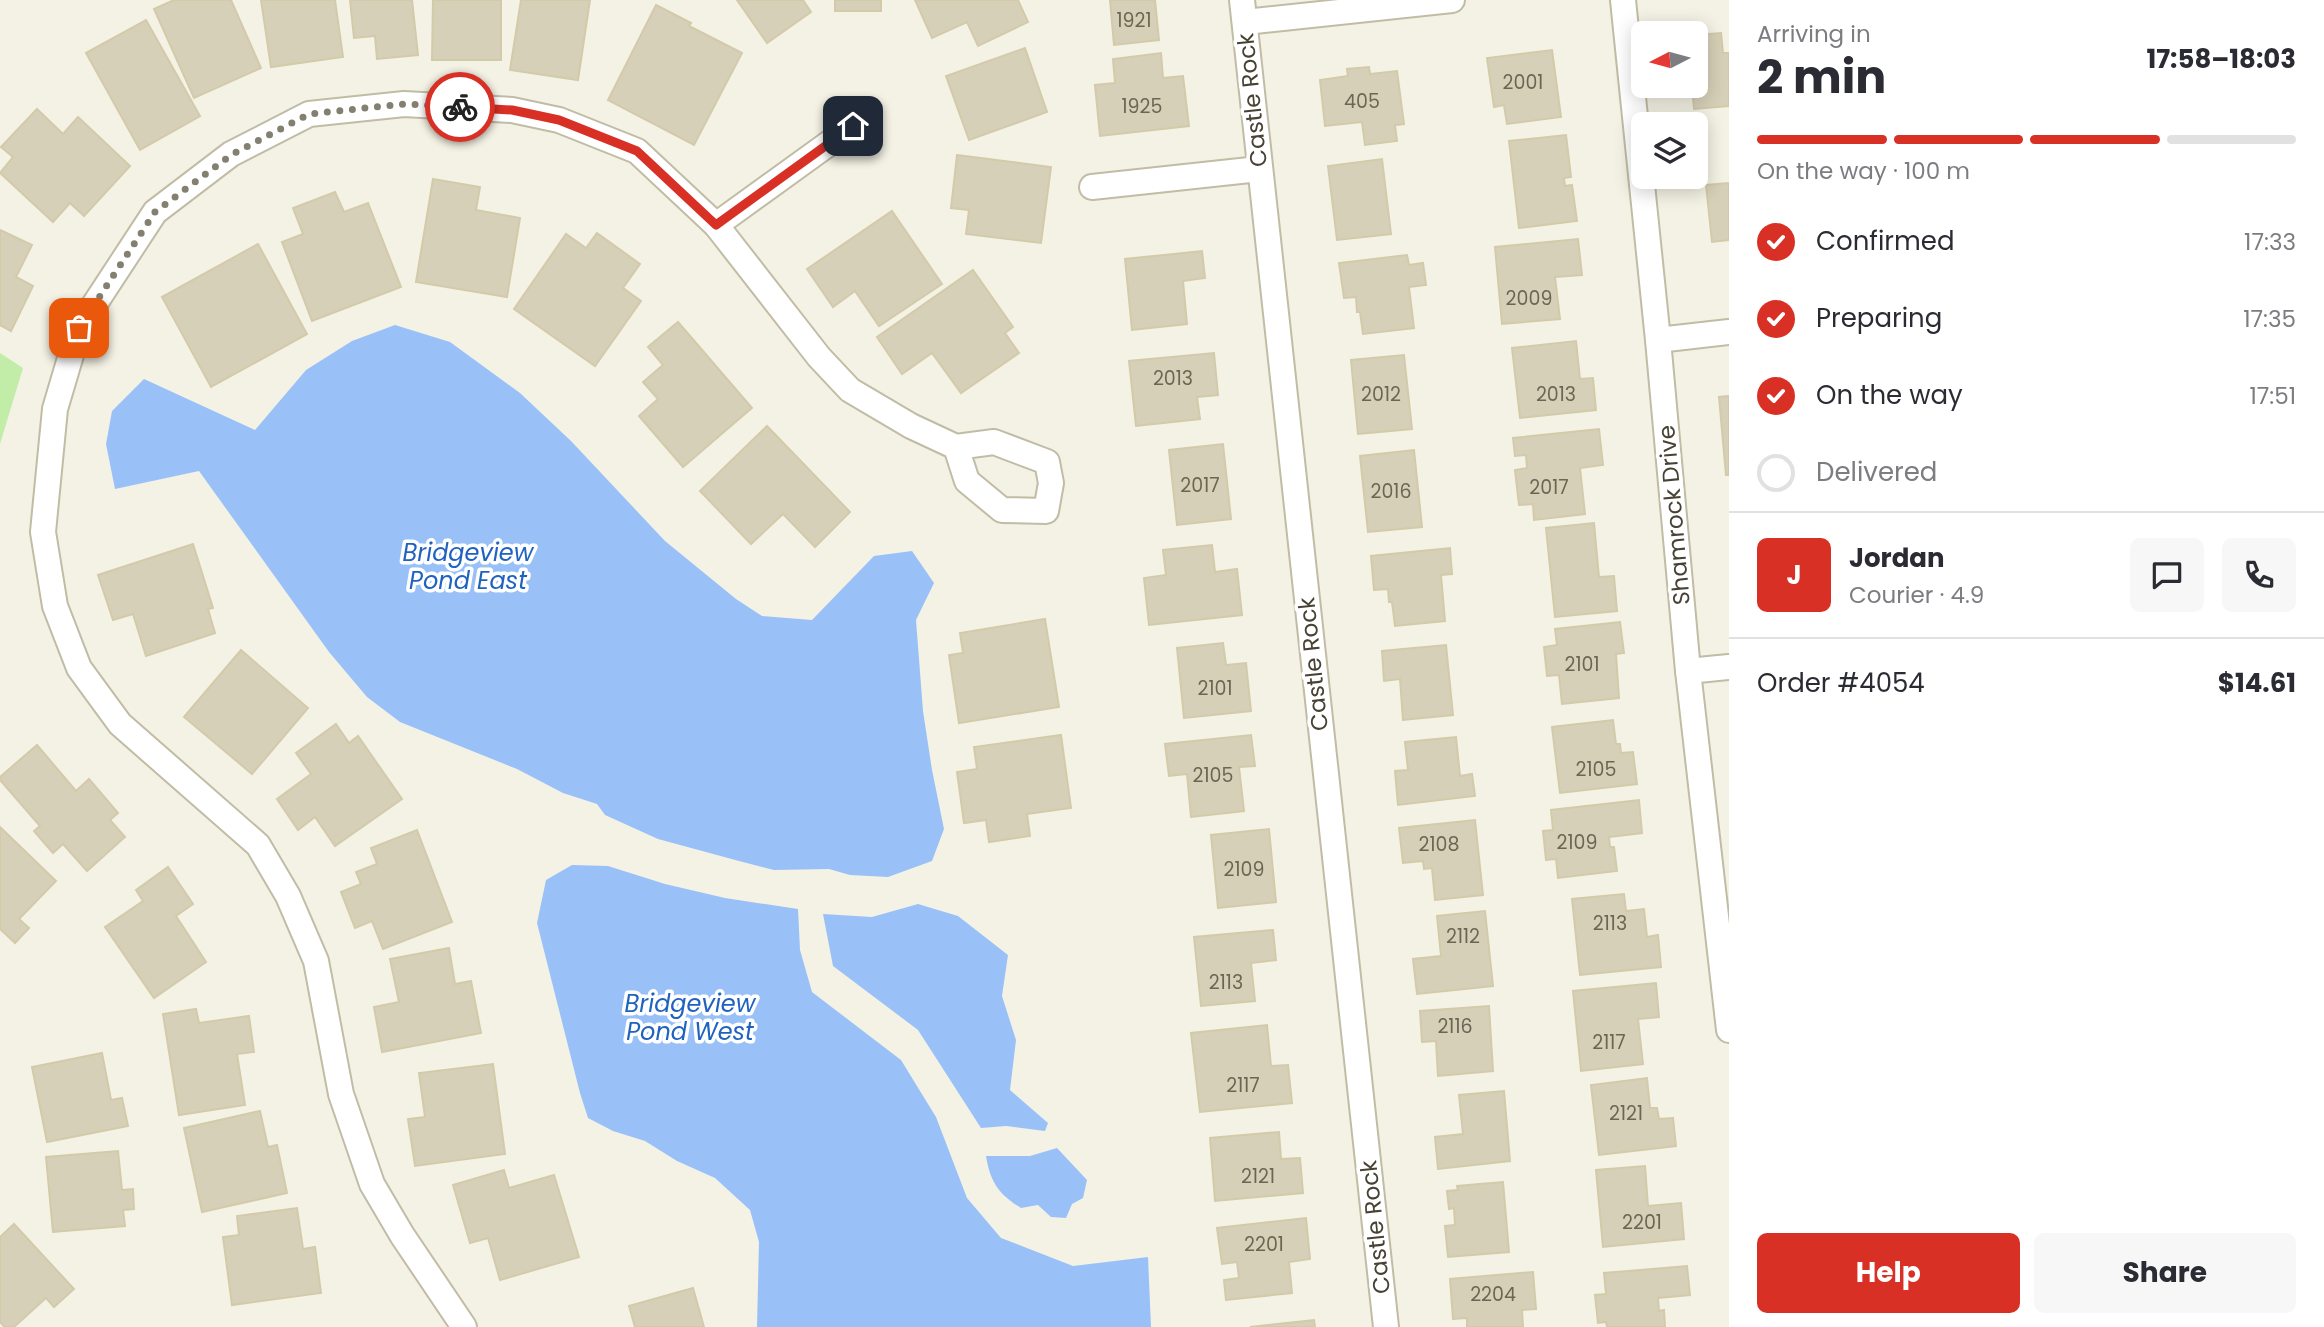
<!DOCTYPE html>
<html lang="en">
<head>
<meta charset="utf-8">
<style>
  body { margin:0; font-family:Poppins,sans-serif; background:#f7f7f7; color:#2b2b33; height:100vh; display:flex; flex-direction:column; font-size:26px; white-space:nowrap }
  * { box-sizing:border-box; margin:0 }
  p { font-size:23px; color:#7c7c81 }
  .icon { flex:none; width:38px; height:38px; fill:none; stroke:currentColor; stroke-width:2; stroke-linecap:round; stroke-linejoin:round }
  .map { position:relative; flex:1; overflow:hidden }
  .details { display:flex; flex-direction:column; background:#fff; width:595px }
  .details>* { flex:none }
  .needle { width:46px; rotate:264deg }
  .controls { position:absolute; left:1631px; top:21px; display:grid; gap:14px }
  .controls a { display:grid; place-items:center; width:77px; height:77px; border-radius:10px; background:#fff; box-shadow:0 4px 18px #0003; font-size:35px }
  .pin { position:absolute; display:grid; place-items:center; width:60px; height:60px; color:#fff; margin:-30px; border-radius:14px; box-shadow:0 4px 10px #0006 }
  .courier { position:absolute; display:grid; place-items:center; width:70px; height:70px; margin:-35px; border:5px solid #d93025; border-radius:50%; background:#fff; color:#222; box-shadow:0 2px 9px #0007 }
  .overview em { font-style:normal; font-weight:700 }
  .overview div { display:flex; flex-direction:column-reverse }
  .overview { display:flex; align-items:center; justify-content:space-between; height:119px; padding:0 28px }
  h1 { font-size:46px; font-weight:700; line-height:52px }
  .bar { display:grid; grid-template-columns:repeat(4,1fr); gap:10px 7px; align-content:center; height:84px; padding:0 28px }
  .bar i { height:9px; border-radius:5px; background:#e1e1e2 }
  .bar .active { background:#d93025 }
  .bar p { grid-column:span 4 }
  .line { display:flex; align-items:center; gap:18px; padding:0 28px; border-top:2px solid #e1e1e2 }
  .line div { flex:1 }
  .round { display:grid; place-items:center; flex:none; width:74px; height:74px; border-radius:10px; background:#f7f7f7 }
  ol { padding:0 28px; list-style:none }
  li { display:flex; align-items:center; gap:21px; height:77px }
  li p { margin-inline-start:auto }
  li .icon { padding:7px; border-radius:50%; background:#d93025; color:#fff; stroke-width:4 }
  li:last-child { color:#7c7c81 }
  li i { width:38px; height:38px; border:4px solid #e1e1e2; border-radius:50% }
  .cta { display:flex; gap:14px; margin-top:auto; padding:14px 28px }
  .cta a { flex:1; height:80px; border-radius:10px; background:#d93025; color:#fff; font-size:28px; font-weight:700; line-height:80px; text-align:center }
  .cta a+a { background:#f7f7f7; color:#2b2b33 }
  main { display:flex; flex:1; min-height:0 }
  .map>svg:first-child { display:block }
</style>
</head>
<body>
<main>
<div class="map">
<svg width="1729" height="1327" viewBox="0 0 1729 1327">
  <rect width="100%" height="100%" fill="#f4f2e4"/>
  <!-- green -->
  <polygon fill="#c2eda8" points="0,353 23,368 0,444"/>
  <!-- water -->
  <g fill="#99c1f8">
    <polygon points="395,325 450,342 520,393 571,441 665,541 736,599 762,616 812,620 874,556 912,551 934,583 916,620 923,711 932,770 944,829 932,861 888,877 850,875 829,869 774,870 739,861 658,839 605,815 597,804 563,793 517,769 400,722 367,697 329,652 199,471 115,489 106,444 112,411 144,379 255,430 306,370 352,341"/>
    <polygon points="572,865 608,866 665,884 725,898 798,909 800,950 812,992 901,1060 936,1117 967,1198 1001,1238 1073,1266 1148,1257 1151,1327 757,1327 759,1242 750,1210 715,1178 677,1161 645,1141 613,1131 588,1118 580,1093 537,923 546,880"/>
    <polygon points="918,904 958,916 1008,955 1002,996 1016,1040 1010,1090 1048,1123 1045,1131 1006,1126 981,1128 918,1030 833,966 823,914 872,917"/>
    <path d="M1057,1148L1087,1180L1083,1198L1072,1204L1066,1218L1051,1217L1038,1205L1021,1208C998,1194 990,1181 986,1156H1030Z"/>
  </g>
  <!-- building -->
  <g fill="#d7d0b8" stroke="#d3caaa" stroke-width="2">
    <polygon points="174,0 231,0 261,68 194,98 154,9"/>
    <polygon points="261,0 335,0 343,57 271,67"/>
    <polygon points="350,0 412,0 418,55 377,59 375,36 354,38"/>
    <polygon points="433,0 501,0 501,60 432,60"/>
    <polygon points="521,0 590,0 578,80 510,70"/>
    <polygon points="737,0 803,0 811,12 767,43"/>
    <rect x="835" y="0" width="46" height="11"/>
    <polygon points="915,0 1018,0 1028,22 978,46 967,22 932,38"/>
    <polygon points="1110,0 1155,0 1159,40 1114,45"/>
    <polygon points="656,5 691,23 689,26 742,53 694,145 608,100"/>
    <polygon points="146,20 200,116 140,150 86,53"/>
    <polygon points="1721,33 1723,53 1729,53 1729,106 1694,109 1692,86 1696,86 1696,35"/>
    <polygon points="1025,48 1047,112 969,140 946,76"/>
    <polygon points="1552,50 1561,117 1507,124 1504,105 1494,107 1487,58"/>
    <polygon points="1161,53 1163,78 1183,76 1189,126 1100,136 1095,85 1115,83 1113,59"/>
    <polygon points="1369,67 1370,74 1397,71 1404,124 1395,125 1397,141 1365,145 1362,122 1325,126 1320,80 1348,76 1347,69"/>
    <polygon points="37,109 63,134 78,117 130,166 84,216 70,203 53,222 0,173 13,157 1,147"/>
    <polygon points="1566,135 1571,177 1564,178 1565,186 1572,185 1577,221 1519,228 1509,141"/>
    <polygon points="957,155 1051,167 1041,243 966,234 969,210 951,208"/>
    <polygon points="1382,159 1391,234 1337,240 1328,166"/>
    <polygon points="433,179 480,187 476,210 520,218 507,297 416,282"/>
    <polygon points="1729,183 1729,240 1712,242 1706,185"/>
    <polygon points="335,192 344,212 368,203 401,287 312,321 282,242 303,234 293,208"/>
    <polygon points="892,211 942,284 879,326 855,291 833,307 807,269"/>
    <polygon points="0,230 32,245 16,277 33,286 11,331 0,325"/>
    <polygon points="597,233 640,264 623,288 641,301 595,366 514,309 566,234 586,248"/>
    <polygon points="1578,239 1582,275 1555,277 1560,319 1502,324 1495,247"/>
    <polygon points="258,244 307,334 211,387 162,297"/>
    <polygon points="1202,251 1205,278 1183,281 1187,324 1132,330 1125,259"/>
    <polygon points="1407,255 1409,265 1423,263 1426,285 1409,287 1414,328 1363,334 1360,312 1357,312 1356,297 1344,298 1339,263"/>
    <polygon points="973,270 1013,327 1005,333 1019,353 961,393 932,353 902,374 877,337"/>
    <polygon points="678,322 752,408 683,467 639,416 658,399 643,382 663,365 648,347"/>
    <polygon points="1576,341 1580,379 1593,378 1596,410 1520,418 1512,348"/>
    <polygon points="1214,353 1218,395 1197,397 1200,419 1136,426 1129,361"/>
    <polygon points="1404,355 1412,429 1358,434 1351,360"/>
    <polygon points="1729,396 1729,475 1726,475 1719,397"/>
    <polygon points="767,426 850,512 815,547 783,514 751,544 700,491"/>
    <polygon points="1599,429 1603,465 1580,468 1585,514 1534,520 1533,504 1519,505 1515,470 1527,468 1526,455 1515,456 1513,438"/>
    <polygon points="1223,444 1231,519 1177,525 1169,450"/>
    <polygon points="1414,450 1422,527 1368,532 1360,456"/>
    <polygon points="1594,523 1599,577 1614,576 1617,611 1555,617 1546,528"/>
    <polygon points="193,544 213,608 208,609 215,633 146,656 133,614 113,620 98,575"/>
    <polygon points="1212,545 1215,572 1237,569 1242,615 1149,625 1144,578 1166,575 1163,550"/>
    <polygon points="1450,548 1452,574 1441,575 1445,621 1395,626 1392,602 1389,602 1388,589 1374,590 1371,556"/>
    <polygon points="1045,619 1059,707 959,723 949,655 963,653 960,633"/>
    <polygon points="1620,622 1624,653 1616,654 1619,698 1562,704 1559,675 1547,676 1544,647 1557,645 1555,629"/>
    <polygon points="1223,643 1226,665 1246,663 1251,711 1184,718 1177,648"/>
    <polygon points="1446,645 1453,715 1403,720 1400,679 1384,681 1382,651"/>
    <polygon points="241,650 308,708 252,774 184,717"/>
    <polygon points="1613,720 1616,744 1620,744 1621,753 1633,752 1637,784 1560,793 1552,727"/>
    <polygon points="336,724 349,743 358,736 402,799 335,846 315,817 298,830 277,799 311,774 296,753"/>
    <polygon points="1061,735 1071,808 1027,814 1030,836 989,842 986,820 964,823 957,772 977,769 974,747"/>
    <polygon points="1251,735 1255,766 1239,767 1244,811 1191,817 1187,774 1169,776 1165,744"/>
    <polygon points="1456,737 1460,776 1472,774 1475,796 1398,805 1395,771 1408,770 1405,742"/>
    <polygon points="37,745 76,791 89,779 118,813 110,820 125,837 87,871 63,844 53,853 34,831 40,826 0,780 0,777"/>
    <polygon points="1639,800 1642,833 1609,837 1610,847 1614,847 1617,871 1558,878 1556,859 1546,860 1543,831 1553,830 1551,810"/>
    <polygon points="1475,820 1483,895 1435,900 1432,868 1424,869 1423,861 1403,863 1399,828"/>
    <polygon points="0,827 56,881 19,919 29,928 15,943 0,929"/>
    <polygon points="1269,829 1276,902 1218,908 1211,835"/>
    <polygon points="417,830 452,922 383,949 372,921 355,928 341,892 361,884 356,872 377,864 371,848"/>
    <polygon points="168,867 193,904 176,916 206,962 154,998 105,927 143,901 136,890"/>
    <polygon points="1624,894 1626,911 1644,909 1647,937 1658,935 1661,967 1580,975 1572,899"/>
    <polygon points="1485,911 1493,986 1417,994 1413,959 1441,956 1437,916"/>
    <polygon points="1273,930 1276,960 1251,963 1255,1001 1201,1006 1194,937"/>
    <polygon points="449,948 455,984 471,981 481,1033 382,1052 374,1007 399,1002 390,959"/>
    <polygon points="1656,983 1659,1017 1638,1019 1643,1064 1581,1071 1573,991"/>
    <polygon points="1489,1006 1493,1071 1438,1076 1436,1041 1422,1042 1420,1011"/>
    <polygon points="196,1009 199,1023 249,1016 254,1052 237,1054 245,1105 179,1115 163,1014"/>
    <polygon points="1267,1025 1271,1066 1288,1065 1292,1103 1200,1112 1191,1033"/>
    <polygon points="102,1053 111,1100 122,1098 128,1126 47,1142 32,1067"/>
    <polygon points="493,1064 505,1154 415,1166 408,1119 425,1117 419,1073"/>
    <polygon points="1647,1078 1650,1108 1657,1108 1659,1119 1673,1118 1676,1146 1599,1155 1591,1085"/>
    <polygon points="1504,1091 1510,1161 1438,1169 1435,1137 1463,1134 1459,1095"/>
    <polygon points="260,1111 268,1147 277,1145 287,1193 202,1212 184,1128"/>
    <polygon points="1279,1132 1281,1159 1300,1158 1303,1193 1215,1201 1210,1138"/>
    <polygon points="118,1151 122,1190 133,1189 134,1209 123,1210 125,1226 53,1232 46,1157"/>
    <polygon points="1645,1166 1648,1206 1681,1203 1684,1239 1603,1247 1596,1170"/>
    <polygon points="504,1170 509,1188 554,1175 579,1257 500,1280 488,1238 470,1243 453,1185"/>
    <polygon points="1503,1182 1509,1252 1448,1257 1445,1226 1455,1225 1454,1208 1449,1209 1447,1191 1458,1190 1457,1186"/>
    <polygon points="297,1208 303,1249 315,1247 321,1293 232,1305 223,1237 239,1235 237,1216"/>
    <polygon points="1306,1218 1310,1259 1289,1262 1292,1293 1226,1300 1224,1280 1239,1278 1237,1262 1222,1264 1217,1228"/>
    <polygon points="14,1224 74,1289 54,1307 46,1298 14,1327 5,1327 0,1322 0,1237"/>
    <polygon points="1687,1266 1690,1295 1658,1298 1659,1311 1664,1310 1665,1327 1607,1327 1606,1322 1598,1323 1595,1295 1606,1294 1604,1273"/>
    <polygon points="1533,1272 1536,1309 1522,1310 1523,1327 1467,1327 1467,1318 1453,1319 1450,1279"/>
    <polygon points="693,1288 704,1327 635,1327 629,1306"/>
    <polygon points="1314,1320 1315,1327 1250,1327"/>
  </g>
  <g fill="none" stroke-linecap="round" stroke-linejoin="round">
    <defs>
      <g id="street">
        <polyline points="1242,0 1386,1327"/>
        <polyline points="1623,0 1658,340 1688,671 1729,1030"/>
        <polyline points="1245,22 1452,0"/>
        <polyline points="1092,187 1259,169"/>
        <polyline points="716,225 853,126"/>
        <polyline points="1658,340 1729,332"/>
        <polyline points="1688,671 1729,667"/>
        <polyline points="464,1327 402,1235 372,1184 341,1094 316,961 288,896 258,845 120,724 79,668 55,606 43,532 55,409 79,328 155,212 231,154 309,114 404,104 512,110 559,120 637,151 716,225 819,357 850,390 911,426 956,447 967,481 1002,510 1046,511 1051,483 1047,462 994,442 956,447"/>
      </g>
    </defs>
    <!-- street casing -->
    <use href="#street" stroke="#c1bca5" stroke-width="28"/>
    <!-- street -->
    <use href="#street" stroke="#fff" stroke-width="24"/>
  </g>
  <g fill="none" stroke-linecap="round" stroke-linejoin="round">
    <!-- done -->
    <polyline stroke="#848071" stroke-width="7" stroke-dasharray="0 12.6" points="79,328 155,212 231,155 309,114 404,104 460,107"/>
    <!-- route -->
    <polyline stroke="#d93025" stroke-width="9" points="460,107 512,110 559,120 637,151 716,225 853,126"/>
  </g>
  <g text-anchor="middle" stroke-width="7" stroke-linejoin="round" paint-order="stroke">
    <!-- number labels -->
    <g font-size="19" fill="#6b6654">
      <text x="1134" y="27">1921</text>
      <text x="1523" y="89">2001</text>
      <text x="1362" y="108">405</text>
      <text x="1142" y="113">1925</text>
      <text x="1529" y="305">2009</text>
      <text x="1173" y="385">2013</text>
      <text x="1381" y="401">2012</text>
      <text x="1556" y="401">2013</text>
      <text x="1200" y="492">2017</text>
      <text x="1549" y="494">2017</text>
      <text x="1391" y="498">2016</text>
      <text x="1582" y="671">2101</text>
      <text x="1215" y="695">2101</text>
      <text x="1596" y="776">2105</text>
      <text x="1213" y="782">2105</text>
      <text x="1577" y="849">2109</text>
      <text x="1439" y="851">2108</text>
      <text x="1244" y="876">2109</text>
      <text x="1610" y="930">2113</text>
      <text x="1463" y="943">2112</text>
      <text x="1226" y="989">2113</text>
      <text x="1455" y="1033">2116</text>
      <text x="1609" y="1049">2117</text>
      <text x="1243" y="1092">2117</text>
      <text x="1626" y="1120">2121</text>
      <text x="1258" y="1183">2121</text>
      <text x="1642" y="1229">2201</text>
      <text x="1264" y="1251">2201</text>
      <text x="1493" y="1301">2204</text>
    </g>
    <!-- street labels -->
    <g font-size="23" fill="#474233" stroke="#fff">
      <text transform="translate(1252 100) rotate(-96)" y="8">Castle Rock</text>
      <text transform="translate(1674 515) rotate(-95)" y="8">Shamrock Drive</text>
      <text transform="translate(1313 664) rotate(-96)" y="8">Castle Rock</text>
      <text transform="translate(1375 1227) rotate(-96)" y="8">Castle Rock</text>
    </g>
    <!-- water labels -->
    <g font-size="24" font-style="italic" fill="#2062bf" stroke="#fff">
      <text x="468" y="561">Bridgeview<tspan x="468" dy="28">Pond East</tspan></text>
      <text x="690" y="1012">Bridgeview<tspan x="690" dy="28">Pond West</tspan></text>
    </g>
  </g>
</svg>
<div class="controls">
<a><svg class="needle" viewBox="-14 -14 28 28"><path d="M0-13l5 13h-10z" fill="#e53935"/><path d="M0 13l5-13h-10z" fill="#7c7c81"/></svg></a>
<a><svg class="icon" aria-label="layers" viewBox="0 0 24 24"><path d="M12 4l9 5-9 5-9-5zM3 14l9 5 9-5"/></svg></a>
</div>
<div class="pin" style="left:79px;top:328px;background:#ea580c"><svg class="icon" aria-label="bag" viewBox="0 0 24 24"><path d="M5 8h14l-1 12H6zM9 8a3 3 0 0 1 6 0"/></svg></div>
<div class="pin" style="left:853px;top:126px;background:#1f2937"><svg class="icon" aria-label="home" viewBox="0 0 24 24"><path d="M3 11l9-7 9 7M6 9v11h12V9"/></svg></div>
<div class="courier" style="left:460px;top:107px"><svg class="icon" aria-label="bike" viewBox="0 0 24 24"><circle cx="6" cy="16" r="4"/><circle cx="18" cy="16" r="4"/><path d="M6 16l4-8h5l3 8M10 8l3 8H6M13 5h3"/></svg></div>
</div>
<section class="details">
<div class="overview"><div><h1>2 min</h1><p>Arriving in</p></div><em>17:58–18:03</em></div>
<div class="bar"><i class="active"></i><i class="active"></i><i class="active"></i><i></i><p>On the way · 100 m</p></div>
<ol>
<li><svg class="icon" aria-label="check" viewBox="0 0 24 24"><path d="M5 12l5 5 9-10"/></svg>Confirmed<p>17:33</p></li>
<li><svg class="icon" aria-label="check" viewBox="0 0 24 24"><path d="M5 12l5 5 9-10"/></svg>Preparing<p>17:35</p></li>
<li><svg class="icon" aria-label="check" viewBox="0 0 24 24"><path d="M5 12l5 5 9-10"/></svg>On the way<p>17:51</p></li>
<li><i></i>Delivered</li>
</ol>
<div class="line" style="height:126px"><b class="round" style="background:#d93025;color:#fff">J</b><div><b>Jordan</b><p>Courier · 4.9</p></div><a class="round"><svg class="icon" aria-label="chat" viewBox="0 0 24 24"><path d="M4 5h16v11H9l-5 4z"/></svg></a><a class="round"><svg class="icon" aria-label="phone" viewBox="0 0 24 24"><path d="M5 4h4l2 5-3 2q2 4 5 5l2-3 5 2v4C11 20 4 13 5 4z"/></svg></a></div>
<div class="line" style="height:91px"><div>Order #4054</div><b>$14.61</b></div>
<div class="cta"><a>Help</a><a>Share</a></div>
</section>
</main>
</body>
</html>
